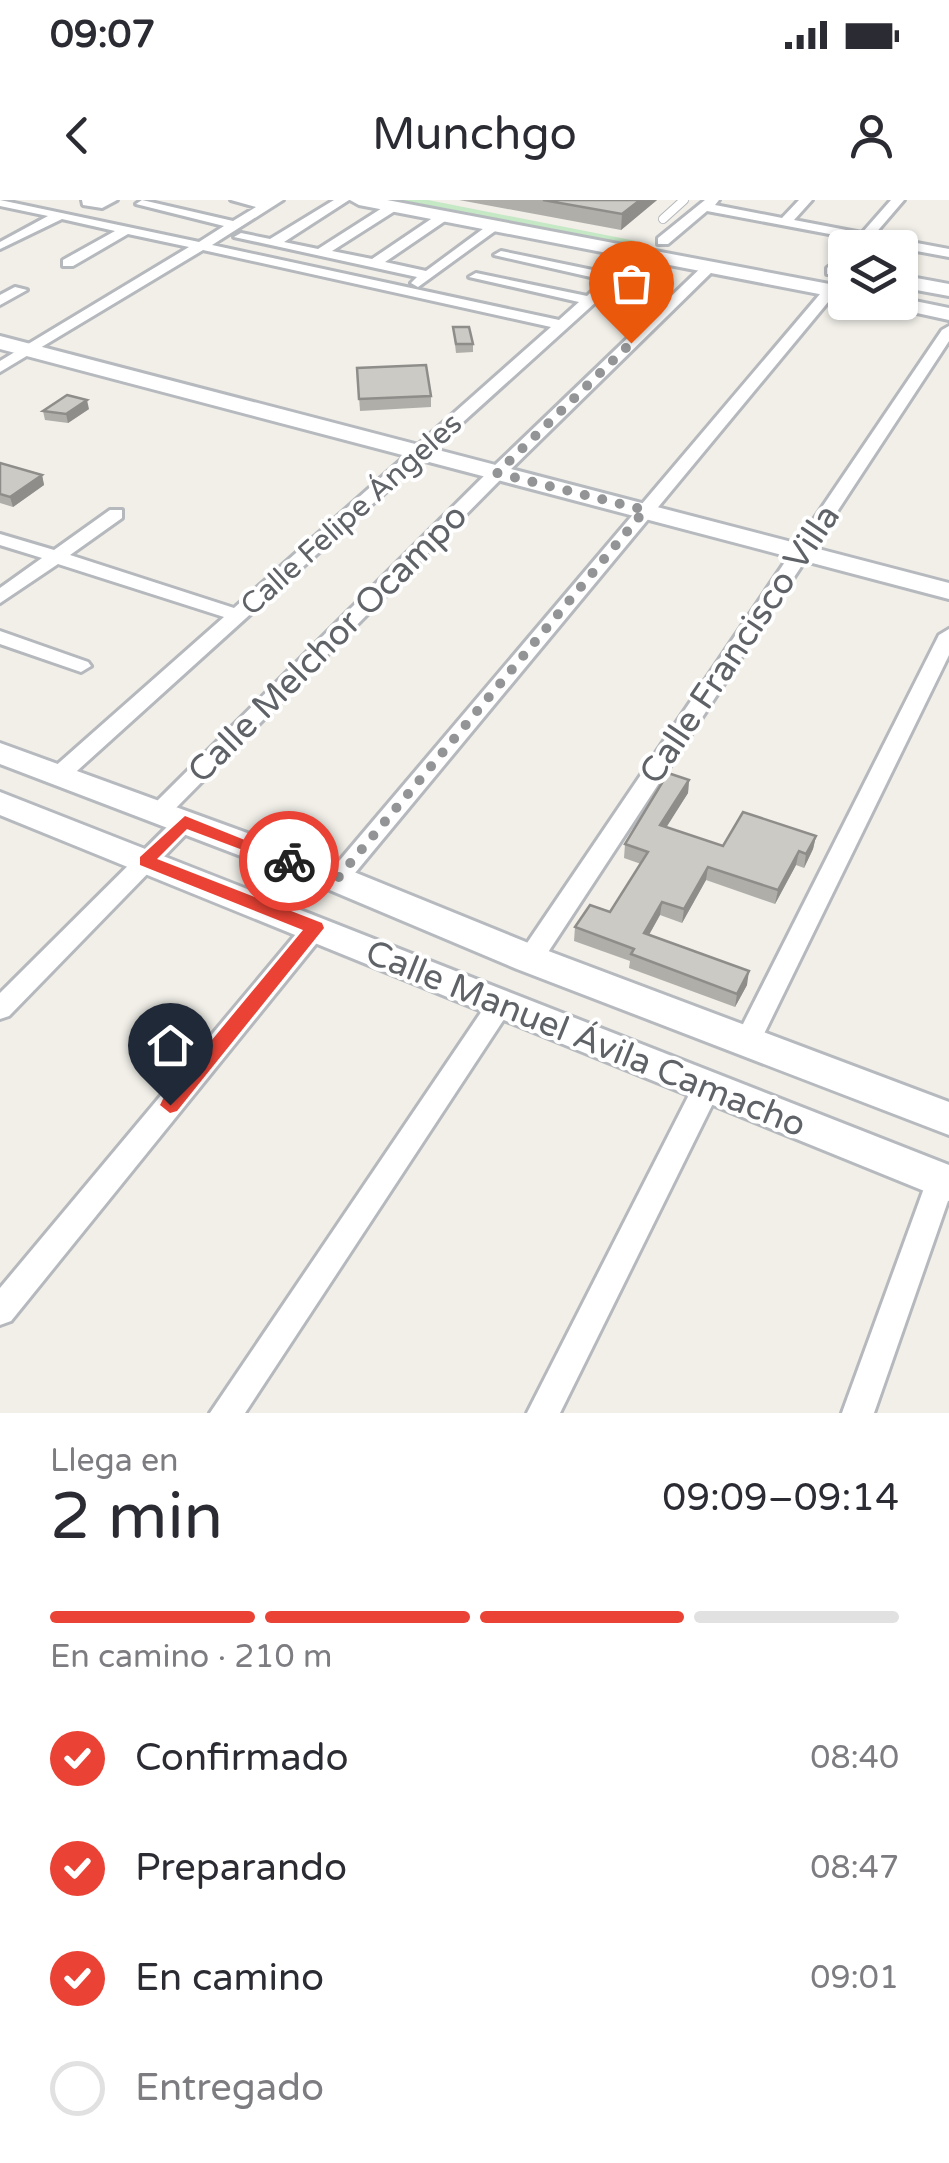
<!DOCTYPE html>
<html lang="es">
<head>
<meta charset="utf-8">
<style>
  body { margin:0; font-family:"Varela Round",sans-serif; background:#f7f7f7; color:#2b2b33; height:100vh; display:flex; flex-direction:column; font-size:38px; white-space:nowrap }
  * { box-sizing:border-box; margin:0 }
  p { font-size:32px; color:#7c7c81 }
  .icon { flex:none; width:55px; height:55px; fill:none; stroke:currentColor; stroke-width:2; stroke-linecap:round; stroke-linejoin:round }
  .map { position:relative; height:1213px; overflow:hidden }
  .side { display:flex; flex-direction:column; background:#fff; flex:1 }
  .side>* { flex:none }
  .fabs { position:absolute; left:828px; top:30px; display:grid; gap:20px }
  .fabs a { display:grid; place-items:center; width:90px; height:90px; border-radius:10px; background:#fff; box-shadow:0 2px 8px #0004; font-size:50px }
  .pin { position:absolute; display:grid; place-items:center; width:85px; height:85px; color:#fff; margin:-102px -42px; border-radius:50% 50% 50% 0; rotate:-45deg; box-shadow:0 0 10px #0007 }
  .pin .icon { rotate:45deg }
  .courier { position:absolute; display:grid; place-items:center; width:100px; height:100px; margin:-50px; border:8px solid #ea4335; border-radius:50%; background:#fff; color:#222; box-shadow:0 2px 12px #0007 }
  .headline em { font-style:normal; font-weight:600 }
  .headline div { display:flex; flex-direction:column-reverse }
  .headline { display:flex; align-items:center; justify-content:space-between; height:170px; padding:0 50px }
  h1 { font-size:65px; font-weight:600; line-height:75px }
  .bar { display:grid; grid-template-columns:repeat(4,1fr); gap:15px 10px; align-content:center; height:120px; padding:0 50px }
  .bar i { height:12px; border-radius:8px; background:#e1e1e2 }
  .bar .selected { background:#ea4335 }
  .bar p { grid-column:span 4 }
  ol { padding:0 50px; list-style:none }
  li { display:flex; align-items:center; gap:30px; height:110px }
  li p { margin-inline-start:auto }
  li .icon { padding:10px; border-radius:50%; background:#ea4335; color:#fff; stroke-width:4 }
  li:last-child { color:#7c7c81 }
  li i { width:55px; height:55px; border:5px solid #e1e1e2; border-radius:50% }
  .status { display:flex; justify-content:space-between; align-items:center; height:70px; padding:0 50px; background:#fff; direction:ltr }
  .status svg { height:28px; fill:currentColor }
  header { display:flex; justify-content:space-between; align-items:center; height:130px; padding:0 50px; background:#fff; font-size:45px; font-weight:600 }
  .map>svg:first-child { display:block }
</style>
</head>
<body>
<div class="status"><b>09:07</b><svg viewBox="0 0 49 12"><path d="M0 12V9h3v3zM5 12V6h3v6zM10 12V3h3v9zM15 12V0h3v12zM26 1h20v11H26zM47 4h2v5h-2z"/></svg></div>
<header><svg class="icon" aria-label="back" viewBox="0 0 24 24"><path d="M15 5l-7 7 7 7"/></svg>Munchgo<svg class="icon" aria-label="person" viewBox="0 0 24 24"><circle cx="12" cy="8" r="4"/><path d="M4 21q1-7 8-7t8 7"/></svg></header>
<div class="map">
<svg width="949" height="1213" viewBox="0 0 949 1213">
  <rect width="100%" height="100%" fill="#f1efe8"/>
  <!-- green -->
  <polygon fill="#c5e8c5" points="379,0 428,0 636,41 627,48"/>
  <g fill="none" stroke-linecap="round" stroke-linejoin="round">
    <defs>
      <polyline id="lane" points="663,19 684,0"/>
      <g id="street">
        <polygon points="0,0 199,42 224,26 136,4 142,0 233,21 256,7 231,0 283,0 212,45 559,120 579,102 469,77 476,73 587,96 604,80 494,55 501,51 612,74 637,51 649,54 68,579 52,579 49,574 52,569 224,417 58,364 0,403 0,388 42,358 0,345 0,334 54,350 110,310 122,310 122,318 70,355 234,408 551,127 203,50 0,172 0,161 189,47 128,34 73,66 63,66 63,60 115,31 62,19 0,49 0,42 48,16 0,6"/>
        <polygon points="82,0 117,0 102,8 83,5"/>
        <polygon points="334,0 349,0 284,42 318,49 390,3 398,3 398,9 332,51 372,59 440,13 448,13 448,19 385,62 426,71 491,23 502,26 418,87 411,83 417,77 234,37 241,33 270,39"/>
        <polygon points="705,0 719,0 715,5 782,18 799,0 812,0 794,20 862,33 891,0 904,0 874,35 949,49 949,57 868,42 863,48 851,48 856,39 707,11 668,44 658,44 658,38"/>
        <polygon points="845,54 845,66 837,74 827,74 827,68"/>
        <polygon points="707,62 719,65 503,277 167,617 151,617 148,612 151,607 491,269"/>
        <polygon points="15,87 27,90 0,105 0,95"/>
        <polygon points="826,87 838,90 345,685 329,685 325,679 329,673"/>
        <polygon points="949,126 949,141 539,766 521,766 517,759 521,752 942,130"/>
        <polygon points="949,429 949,455 760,842 756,849 747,852 738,849 734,842 939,435"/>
        <polygon points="0,431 88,462 91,466 81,472 0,444"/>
        <polygon points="185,614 196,622 193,627 9,816 0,819 0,793 177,617"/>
        <polygon points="315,719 324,722 327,728 324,734 11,1121 0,1125 0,1088 306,722"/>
        <polygon points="499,796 508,799 512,806 508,813 245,1213 210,1213 490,799"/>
        <polygon points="706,878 716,881 720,889 560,1213 527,1213 696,881"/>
        <polygon points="941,968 949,971 949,998 874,1213 842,1213 927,980 931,971"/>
      </g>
      <g id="secondary">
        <polygon points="350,0 387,0 845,87 845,99 359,5"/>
        <polygon points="900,75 949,84 949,96 900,87"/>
        <polygon points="900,98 949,108 949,120 885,106 882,102 900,102"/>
        <polygon points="0,136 949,383 949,399 0,149"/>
        <polygon points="0,543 349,670 543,749 949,902 949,935 517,769 325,688 0,564"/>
        <polygon points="0,592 949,965 949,1001 0,615"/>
      </g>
    </defs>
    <!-- lane casing -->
    <use href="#lane" stroke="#b5b8bc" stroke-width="10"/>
    <!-- street casing -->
    <use href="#street" stroke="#b5b8bc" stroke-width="6"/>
    <!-- secondary casing -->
    <use href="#secondary" stroke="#b6babf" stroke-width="6"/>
    <!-- lane -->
    <use href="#lane" stroke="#fff" stroke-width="8"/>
    <!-- street -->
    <use href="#street" fill="#fff" fill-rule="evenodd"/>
    <!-- secondary -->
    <use href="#secondary" fill="#fff" fill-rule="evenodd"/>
  </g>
  <!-- wall -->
  <g fill="#afaea9">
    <polygon points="459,0 657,0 621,30"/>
    <polygon points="453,127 473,144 473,152 456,153"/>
    <polygon points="357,168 431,196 431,207 360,211"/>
    <polygon points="89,209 68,223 45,220 43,211"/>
    <polygon points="0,263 42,275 44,285 13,307 0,303"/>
    <polygon points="689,580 688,593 666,627 723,646 816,636 813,649 804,668 796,665 775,704 706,680 682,723 660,715 649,735 747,785 735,807 629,768 630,761 574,741 575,727 610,712 641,664 624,658 625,644"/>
  </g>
  <!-- shaded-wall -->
  <g fill="#8f8d8a">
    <polygon points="640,0 657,0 621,30 622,14"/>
    <polygon points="87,200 89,209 68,223 66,214"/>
    <polygon points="42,275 44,285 13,307 10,297"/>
    <polygon points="689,580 688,593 659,639 660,625"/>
    <polygon points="816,636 813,649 804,668 806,654"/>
    <polygon points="799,651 796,665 775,704 778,690"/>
    <polygon points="708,667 706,680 682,723 684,709"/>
    <polygon points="662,702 660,715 642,747 644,733"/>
    <polygon points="749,771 747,785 735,807 737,794"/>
  </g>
  <!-- building -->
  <g fill="#cccac5" stroke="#8f8d8a" stroke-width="2.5">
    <polygon points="543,0 640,0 622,14"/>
    <polygon points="453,127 469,127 473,144 456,144"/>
    <polygon points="426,165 431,196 359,199 357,168"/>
    <polygon points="67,195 87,200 66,214 43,211"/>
    <polygon points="0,263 42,275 10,297 0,294"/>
    <polygon points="668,573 689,580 660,625 723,646 743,612 816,636 806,654 799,651 778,690 708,667 684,709 662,702 644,733 749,771 737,794 631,754 634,749 575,727 590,705 610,712 648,652 625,644"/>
  </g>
  <!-- route -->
  <polygon fill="#ea4335" points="185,616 297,661 295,665 283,665 187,629 157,659 322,723 324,728 177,911 170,913 160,905 163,899 303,730 140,665 140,657"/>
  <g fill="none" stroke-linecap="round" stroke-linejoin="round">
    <!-- done -->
    <polyline stroke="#929495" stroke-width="10" stroke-dasharray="0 18" points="289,661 337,679 645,310 497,273 631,143"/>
  </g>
  <g text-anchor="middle" stroke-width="8" stroke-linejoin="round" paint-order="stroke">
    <!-- far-street labels -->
    <g font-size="30" fill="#5f6368" stroke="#fff">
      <text transform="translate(351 314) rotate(-42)" y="10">Calle Felipe Ángeles</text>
    </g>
    <!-- street labels -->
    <g font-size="35" fill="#5f6368" stroke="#fff">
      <text transform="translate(327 443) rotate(-45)" y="12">Calle Melchor Ocampo</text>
      <text transform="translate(739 444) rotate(-56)" y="12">Calle Francisco Villa</text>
      <text transform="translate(586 838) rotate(22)" y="12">Calle Manuel Ávila Camacho</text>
    </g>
  </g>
</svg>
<div class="fabs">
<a><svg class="icon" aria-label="layers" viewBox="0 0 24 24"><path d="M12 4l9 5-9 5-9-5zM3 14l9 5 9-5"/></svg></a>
</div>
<div class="pin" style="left:631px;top:143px;background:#ea580c"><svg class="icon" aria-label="bag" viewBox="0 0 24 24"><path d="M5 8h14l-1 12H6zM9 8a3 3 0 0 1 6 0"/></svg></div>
<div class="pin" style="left:170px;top:905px;background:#1f2937"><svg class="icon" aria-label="home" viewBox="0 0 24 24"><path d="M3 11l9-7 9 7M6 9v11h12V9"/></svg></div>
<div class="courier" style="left:289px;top:661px"><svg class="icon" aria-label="bike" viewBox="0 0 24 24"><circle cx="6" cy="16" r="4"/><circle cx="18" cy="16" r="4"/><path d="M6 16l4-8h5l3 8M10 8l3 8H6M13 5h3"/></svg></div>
</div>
<section class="side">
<div class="headline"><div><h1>2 min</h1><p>Llega en</p></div><em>09:09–09:14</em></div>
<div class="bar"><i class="selected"></i><i class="selected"></i><i class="selected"></i><i></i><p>En camino · 210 m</p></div>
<ol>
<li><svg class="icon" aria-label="check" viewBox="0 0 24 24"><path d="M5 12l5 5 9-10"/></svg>Confirmado<p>08:40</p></li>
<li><svg class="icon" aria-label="check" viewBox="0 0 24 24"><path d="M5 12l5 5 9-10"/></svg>Preparando<p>08:47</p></li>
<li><svg class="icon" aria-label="check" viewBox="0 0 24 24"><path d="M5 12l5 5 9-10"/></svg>En camino<p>09:01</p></li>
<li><i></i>Entregado</li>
</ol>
</section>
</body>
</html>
